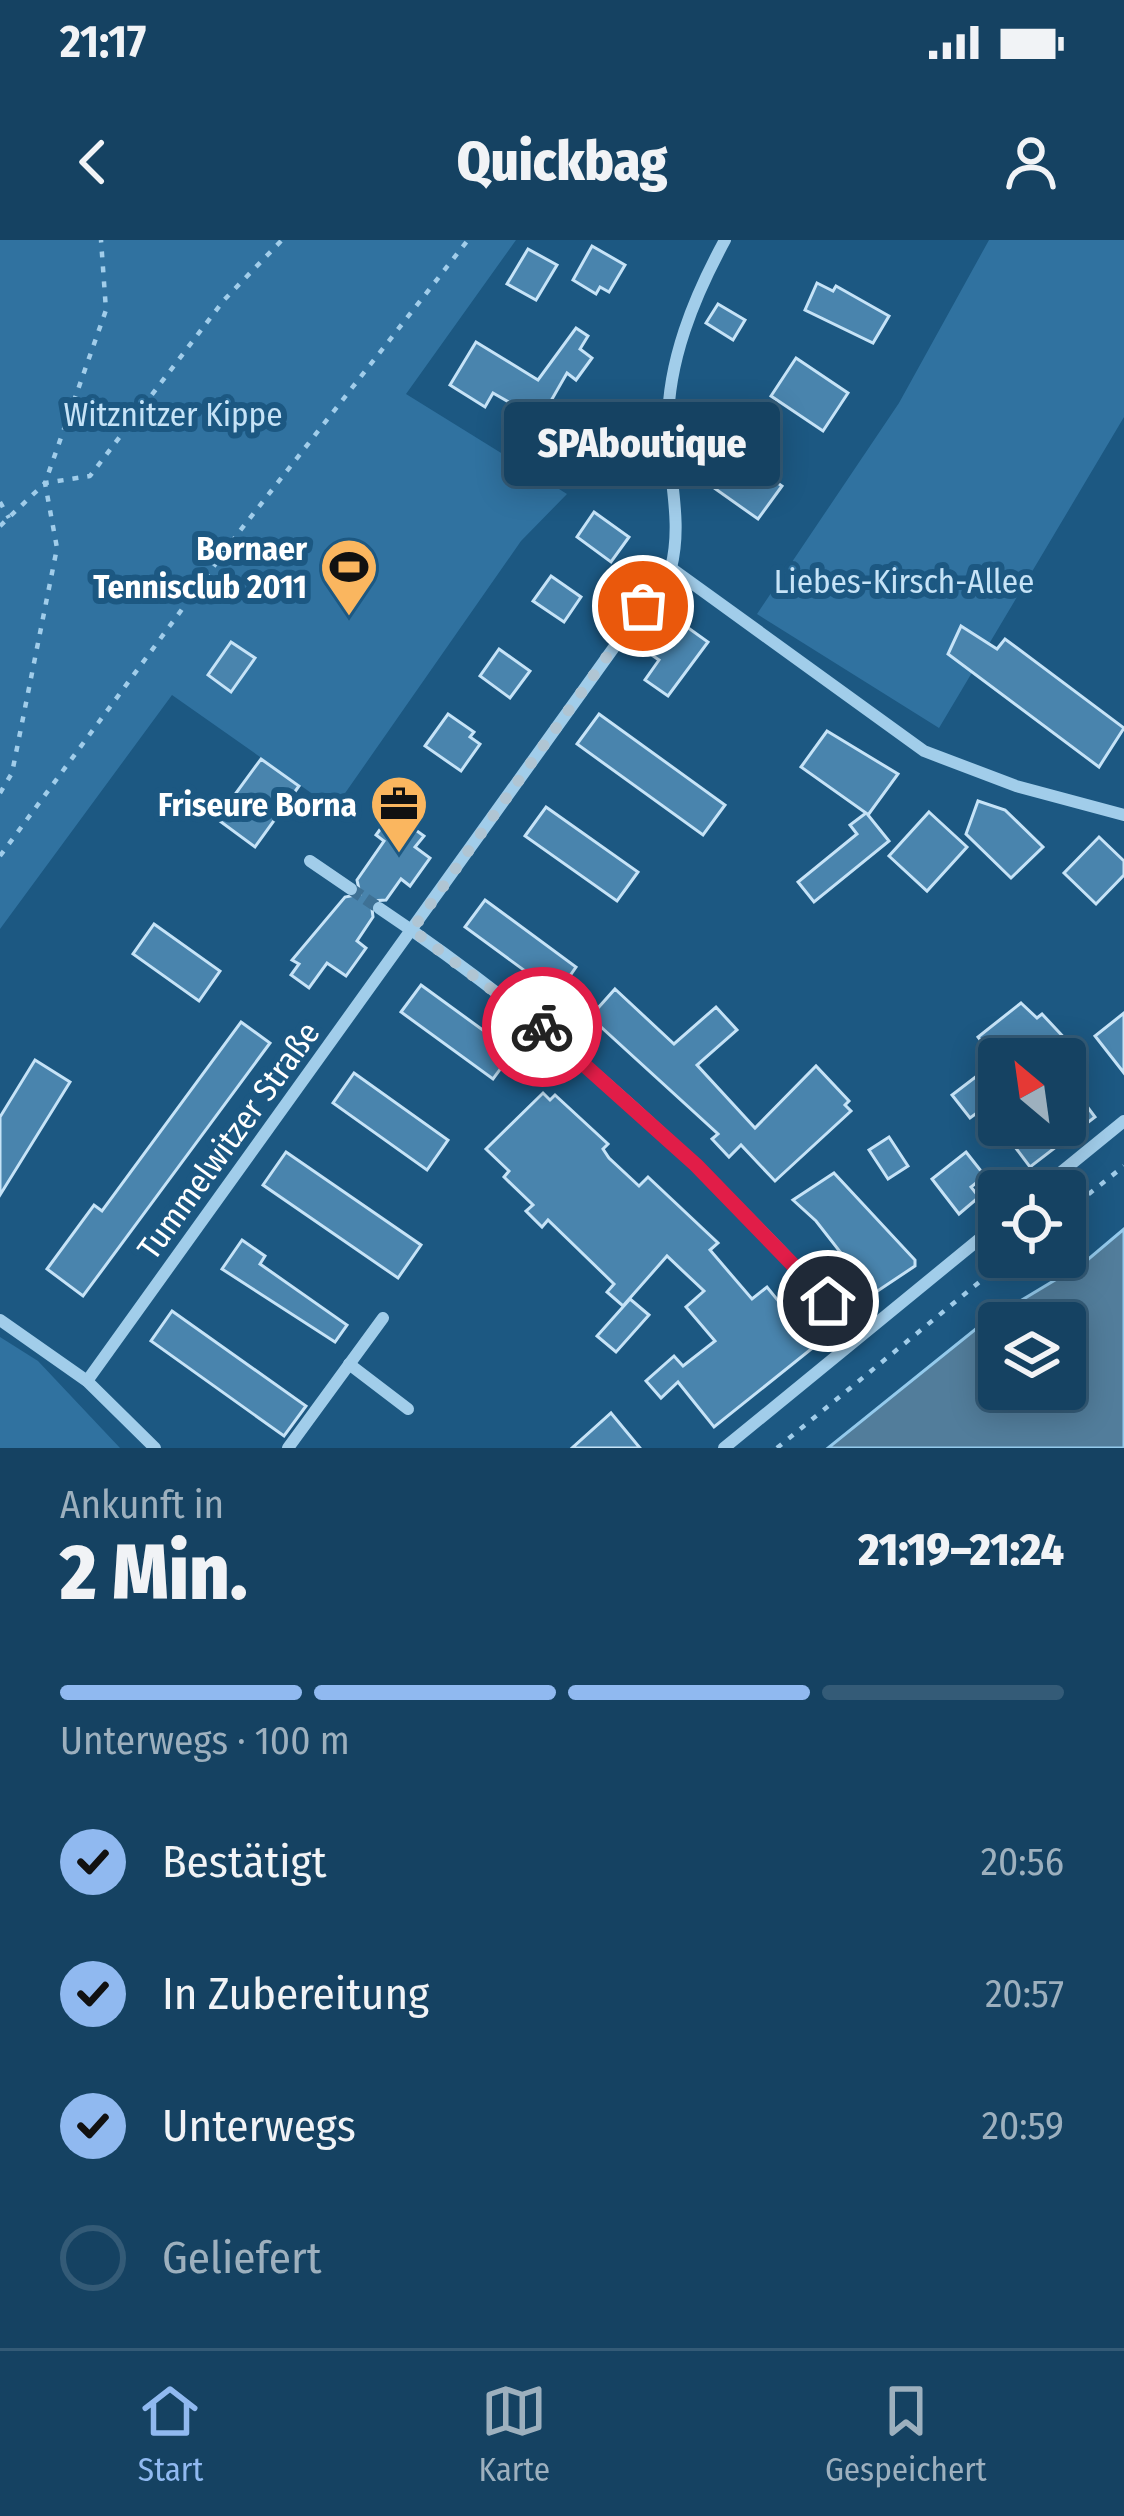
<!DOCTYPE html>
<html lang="de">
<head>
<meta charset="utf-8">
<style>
  body { margin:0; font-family:"Fira Sans Condensed",sans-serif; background:#1e4968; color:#f1f3f6; height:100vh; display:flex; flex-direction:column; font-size:45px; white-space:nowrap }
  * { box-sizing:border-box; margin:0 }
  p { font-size:39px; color:#9db0be }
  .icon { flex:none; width:66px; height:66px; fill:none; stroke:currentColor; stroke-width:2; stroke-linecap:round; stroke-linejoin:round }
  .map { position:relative; height:1208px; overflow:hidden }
  .panel { display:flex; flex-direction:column; background:#154262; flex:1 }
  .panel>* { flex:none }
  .needle { width:78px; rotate:331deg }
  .fabs { position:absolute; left:978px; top:798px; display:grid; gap:24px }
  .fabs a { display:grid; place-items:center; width:108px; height:108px; border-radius:12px; background:#154262; box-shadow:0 6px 30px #0003,0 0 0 3px #345b77; font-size:60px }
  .pin { position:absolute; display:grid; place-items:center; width:102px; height:102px; color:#fff; margin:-51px; border:6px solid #fff; border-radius:50%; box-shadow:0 3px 12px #0007 }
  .courier { position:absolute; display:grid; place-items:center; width:120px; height:120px; margin:-60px; border:9px solid #e11d48; border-radius:50%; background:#fff; color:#222; box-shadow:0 3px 15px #0007 }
  .bubble { position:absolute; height:84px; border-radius:12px; background:#154262; box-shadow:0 6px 30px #0003,0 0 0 3px #345b77; font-size:39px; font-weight:800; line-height:84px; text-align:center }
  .headline em { font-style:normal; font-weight:800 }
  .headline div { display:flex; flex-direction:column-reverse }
  .headline { display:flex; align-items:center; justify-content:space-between; height:204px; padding:0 60px }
  h1 { font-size:78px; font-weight:800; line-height:90px }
  .bar { display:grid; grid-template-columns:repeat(4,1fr); gap:18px 12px; align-content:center; height:144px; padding:0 60px }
  .bar i { height:15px; border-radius:9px; background:#345b77 }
  .bar .active { background:#90b9f0 }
  .bar p { grid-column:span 4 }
  ol { padding:0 60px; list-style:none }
  li { display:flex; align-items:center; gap:36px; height:132px }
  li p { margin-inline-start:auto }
  li .icon { padding:12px; border-radius:50%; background:#90b9f0; color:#111; stroke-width:4 }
  li:last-child { color:#9db0be }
  li i { width:66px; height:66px; border:6px solid #345b77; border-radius:50% }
  .status { display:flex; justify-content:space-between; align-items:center; height:84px; padding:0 60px; background:#154262; direction:ltr }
  .status svg { height:33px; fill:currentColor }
  header { display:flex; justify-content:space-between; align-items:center; height:156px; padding:0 60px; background:#154262; font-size:54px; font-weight:800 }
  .dock { display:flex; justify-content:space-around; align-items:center; height:168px; border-top:3px solid #345b77; background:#154262; font-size:33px; color:#9db0be }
  .dock a { display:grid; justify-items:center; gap:6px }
  .dock .active { color:#90b9f0 }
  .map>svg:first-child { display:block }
</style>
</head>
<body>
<div class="status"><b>21:17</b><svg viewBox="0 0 49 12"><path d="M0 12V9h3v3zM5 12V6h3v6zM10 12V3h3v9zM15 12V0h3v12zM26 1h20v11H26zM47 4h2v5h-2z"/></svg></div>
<header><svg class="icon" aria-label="back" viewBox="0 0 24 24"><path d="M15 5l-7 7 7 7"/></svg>Quickbag<svg class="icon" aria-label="person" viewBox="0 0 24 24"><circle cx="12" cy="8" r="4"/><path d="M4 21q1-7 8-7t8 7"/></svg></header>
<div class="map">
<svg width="1124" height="1208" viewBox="0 0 1124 1208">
  <rect width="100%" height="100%" fill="#1c5882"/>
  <!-- green -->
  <g fill="#3072a0">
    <polygon points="0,0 516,0 406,154 567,254 521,301 334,569 172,455 0,689"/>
    <polygon points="989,0 1124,0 1124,177 939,488 757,374 899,163"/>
    <polygon points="0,1097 38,1121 120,1208 0,1208"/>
  </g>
  <!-- water -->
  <path fill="#527d9b" stroke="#94caec" stroke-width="3" fill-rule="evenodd" d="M1124,989V1208H828L982,1084L1085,1022ZM999,1083H1065V1149H999Z"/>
  <!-- building -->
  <g fill="#4984ad" stroke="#c6e3f7" stroke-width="3">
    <polygon points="592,6 625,25 609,52 600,47 596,54 573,40"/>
    <polygon points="528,9 557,25 536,60 507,44"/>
    <polygon points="817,43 833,51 836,46 889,76 873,103 805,70"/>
    <polygon points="718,64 745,80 733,100 706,83"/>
    <polygon points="576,88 588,96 580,109 592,118 576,140 567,133 540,180 493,153 485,167 450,145 476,102 538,140"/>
    <polygon points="796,118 848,153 823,191 771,156"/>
    <polygon points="636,164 653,177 611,231 588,213 606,189 612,195"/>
    <polygon points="707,193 782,246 758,279 683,226"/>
    <polygon points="594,272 629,297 611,322 577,297"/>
    <polygon points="551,336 581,357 564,382 533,361"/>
    <polygon points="666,372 708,402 668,456 645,440 659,420 640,407"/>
    <polygon points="961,386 997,409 1005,399 1124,488 1099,527 948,414"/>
    <polygon points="231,402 255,418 231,452 208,435"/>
    <polygon points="499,409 530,431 510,458 480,436"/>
    <polygon points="448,474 474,492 470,497 480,504 461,531 425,506"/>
    <polygon points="599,474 725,565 703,595 577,504"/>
    <polygon points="827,491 898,534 868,575 889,601 814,662 798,642 857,594 850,585 866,573 801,527"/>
    <polygon points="261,519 299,546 255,607 217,579"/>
    <polygon points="978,561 1005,570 1043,607 1011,638 966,594"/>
    <polygon points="546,567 638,632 617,661 525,596"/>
    <polygon points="929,572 967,607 927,651 889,616"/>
    <polygon points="392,573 424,596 415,607 430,618 410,646 401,639 386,660 371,661 373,677 357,701 366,708 346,736 327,723 309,748 291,735 299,724 292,720 345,657 360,654 357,640 384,601 376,595"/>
    <polygon points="1099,597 1124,621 1124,635 1096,664 1064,633"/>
    <polygon points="485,660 576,727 560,750 551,750 465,687"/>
    <polygon points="154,684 220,731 199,761 133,714"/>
    <polygon points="421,745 513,812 493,839 401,772"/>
    <polygon points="615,749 674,804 716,767 737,790 697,825 755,888 816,826 849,861 845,865 851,871 775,941 741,905 729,917 712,899 718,894 590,777"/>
    <polygon points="1021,763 1037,778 1042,774 1084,819 995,819 978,797"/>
    <polygon points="1124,773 1124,833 1095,796"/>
    <polygon points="241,782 270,803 83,1056 47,1029 94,965 102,971"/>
    <polygon points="999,819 999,885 1065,885 1065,837 1095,877 1030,927 985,867 970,878 952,855"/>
    <polygon points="35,820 70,842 0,955 0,877"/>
    <polygon points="354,833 448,900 427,930 333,863"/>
    <polygon points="543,853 550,860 555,855 608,904 603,909 609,918 639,946 648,937 718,1003 710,1010 752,1059 767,1047 815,1106 714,1187 678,1142 661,1158 646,1141 674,1116 683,1126 715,1101 686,1067 704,1051 667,1016 623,1066 607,1052 614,1044 548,980 542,987 526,971 533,965 504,937 509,931 486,909"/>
    <polygon points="889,897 908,926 888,939 869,910"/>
    <polygon points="286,912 421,1005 398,1038 263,945"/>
    <polygon points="966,912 985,936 971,947 979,957 959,974 932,939"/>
    <polygon points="834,933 915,1020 915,1026 873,1054 816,981 793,960"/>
    <polygon points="242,1000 265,1016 260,1024 347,1085 335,1102 222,1029"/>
    <polygon points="630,1059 649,1075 616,1112 597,1096"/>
    <polygon points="172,1071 306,1166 284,1196 151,1101"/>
    <polygon points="611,1173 640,1208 572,1208"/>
  </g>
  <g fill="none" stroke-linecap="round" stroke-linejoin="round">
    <!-- street-tunnel -->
    <polyline stroke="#3e7195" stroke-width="12" stroke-dasharray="12 6" stroke-linecap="butt" points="351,649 379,668"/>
    <!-- path -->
    <g stroke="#a1cdea" stroke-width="4.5" stroke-dasharray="6 9" stroke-linecap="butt">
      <polyline points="0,262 9,278"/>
      <polyline points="0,286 45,243 90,236 224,60 282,0"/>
      <polyline points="0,553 12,533 57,308 45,243 106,70 101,0"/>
      <polyline points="0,616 239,292 468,0"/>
      <polyline points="1065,973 1124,926"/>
      <polyline points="777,1208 1010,1017"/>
    </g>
    <!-- street -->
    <g stroke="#a1cdea" stroke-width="12">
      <polyline points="671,328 924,511 1016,546 1124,575"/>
      <polyline points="310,621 351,649"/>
      <path d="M379,668C560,789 715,935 860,1096"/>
      <polyline points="1038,951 1124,881"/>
      <polyline points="0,1080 87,1141 155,1208"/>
      <polyline points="349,1124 408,1169"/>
      <path d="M87,1141L671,328C683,280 668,237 668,188C667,122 694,57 725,0"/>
      <polyline points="288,1208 383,1078"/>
      <polyline points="724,1208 999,983"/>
    </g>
  </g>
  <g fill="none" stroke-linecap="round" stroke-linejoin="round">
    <!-- done -->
    <polyline stroke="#b0c5d3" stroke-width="12" stroke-dasharray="0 21.6" points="542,787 412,690 643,366"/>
    <!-- route -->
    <polyline stroke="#e11d48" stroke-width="15" points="542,787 696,925 828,1061"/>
  </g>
  <!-- icons -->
  <defs>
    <symbol id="stadium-pin" viewBox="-11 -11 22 30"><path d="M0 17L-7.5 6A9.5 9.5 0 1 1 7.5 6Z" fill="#fab65f" stroke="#1c5882"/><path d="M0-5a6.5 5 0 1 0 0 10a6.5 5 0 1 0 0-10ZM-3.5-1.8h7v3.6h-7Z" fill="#111"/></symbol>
    <symbol id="office-pin" viewBox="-11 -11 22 30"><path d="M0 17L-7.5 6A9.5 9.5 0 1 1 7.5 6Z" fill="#fab65f" stroke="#1c5882"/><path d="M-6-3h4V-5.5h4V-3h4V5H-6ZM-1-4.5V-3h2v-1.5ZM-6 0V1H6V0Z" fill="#111"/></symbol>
  </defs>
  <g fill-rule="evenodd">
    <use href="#stadium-pin" x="316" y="294" width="66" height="90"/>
    <use href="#office-pin" x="366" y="531" width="66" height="90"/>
  </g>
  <g text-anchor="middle" stroke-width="12" stroke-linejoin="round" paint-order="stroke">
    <!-- park labels -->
    <g font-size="33" fill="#c6e3f7" stroke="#1c5882">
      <text x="173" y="186">Witznitzer Kippe</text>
      <text x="904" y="353">Liebes-Kirsch-Allee</text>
    </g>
    <!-- poi labels -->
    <g font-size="33" font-weight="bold" fill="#fff" stroke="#1c5882" text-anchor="end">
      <text x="307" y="320">Bornaer<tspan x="307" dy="38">Tennisclub 2011</tspan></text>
      <text x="357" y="576">Friseure Borna</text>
    </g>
    <!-- street labels -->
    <g font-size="33" fill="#fff" stroke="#1c5882">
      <text transform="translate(228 900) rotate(-54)" y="12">Tummelwitzer Straße</text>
    </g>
  </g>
</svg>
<div class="fabs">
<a><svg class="needle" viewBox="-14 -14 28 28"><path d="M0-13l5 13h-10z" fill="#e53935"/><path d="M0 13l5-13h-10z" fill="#9db0be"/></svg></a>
<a><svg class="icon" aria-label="locate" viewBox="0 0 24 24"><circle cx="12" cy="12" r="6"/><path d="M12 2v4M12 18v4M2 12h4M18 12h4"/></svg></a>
<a><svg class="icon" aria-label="layers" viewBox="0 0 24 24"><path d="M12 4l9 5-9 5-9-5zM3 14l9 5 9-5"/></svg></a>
</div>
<div class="pin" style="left:643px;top:366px;background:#ea580c"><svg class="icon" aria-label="bag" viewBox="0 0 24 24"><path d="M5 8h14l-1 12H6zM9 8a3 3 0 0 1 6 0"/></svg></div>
<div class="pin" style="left:828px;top:1061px;background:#1f2937"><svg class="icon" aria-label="home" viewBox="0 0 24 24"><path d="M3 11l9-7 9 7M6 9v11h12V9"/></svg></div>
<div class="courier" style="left:542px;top:787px"><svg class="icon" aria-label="bike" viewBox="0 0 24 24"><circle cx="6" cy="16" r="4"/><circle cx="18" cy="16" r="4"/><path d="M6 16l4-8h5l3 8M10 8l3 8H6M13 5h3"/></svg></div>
<div class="bubble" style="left:504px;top:162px;width:276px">SPAboutique</div>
</div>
<section class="panel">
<div class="headline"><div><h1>2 Min.</h1><p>Ankunft in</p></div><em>21:19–21:24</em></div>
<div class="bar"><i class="active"></i><i class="active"></i><i class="active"></i><i></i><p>Unterwegs · 100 m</p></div>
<ol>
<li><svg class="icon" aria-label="check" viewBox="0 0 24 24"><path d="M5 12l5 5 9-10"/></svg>Bestätigt<p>20:56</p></li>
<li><svg class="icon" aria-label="check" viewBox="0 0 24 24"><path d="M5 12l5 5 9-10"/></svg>In Zubereitung<p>20:57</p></li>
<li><svg class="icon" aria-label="check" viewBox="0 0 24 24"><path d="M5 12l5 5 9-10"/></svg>Unterwegs<p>20:59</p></li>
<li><i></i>Geliefert</li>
</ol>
</section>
<nav class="dock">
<a class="active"><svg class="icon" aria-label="home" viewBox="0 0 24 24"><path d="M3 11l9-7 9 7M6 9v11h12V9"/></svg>Start</a>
<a><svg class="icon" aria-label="map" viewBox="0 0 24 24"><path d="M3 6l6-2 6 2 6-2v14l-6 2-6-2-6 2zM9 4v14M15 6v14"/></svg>Karte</a>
<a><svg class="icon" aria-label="saved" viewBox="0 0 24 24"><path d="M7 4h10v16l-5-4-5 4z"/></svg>Gespeichert</a>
</nav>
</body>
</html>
